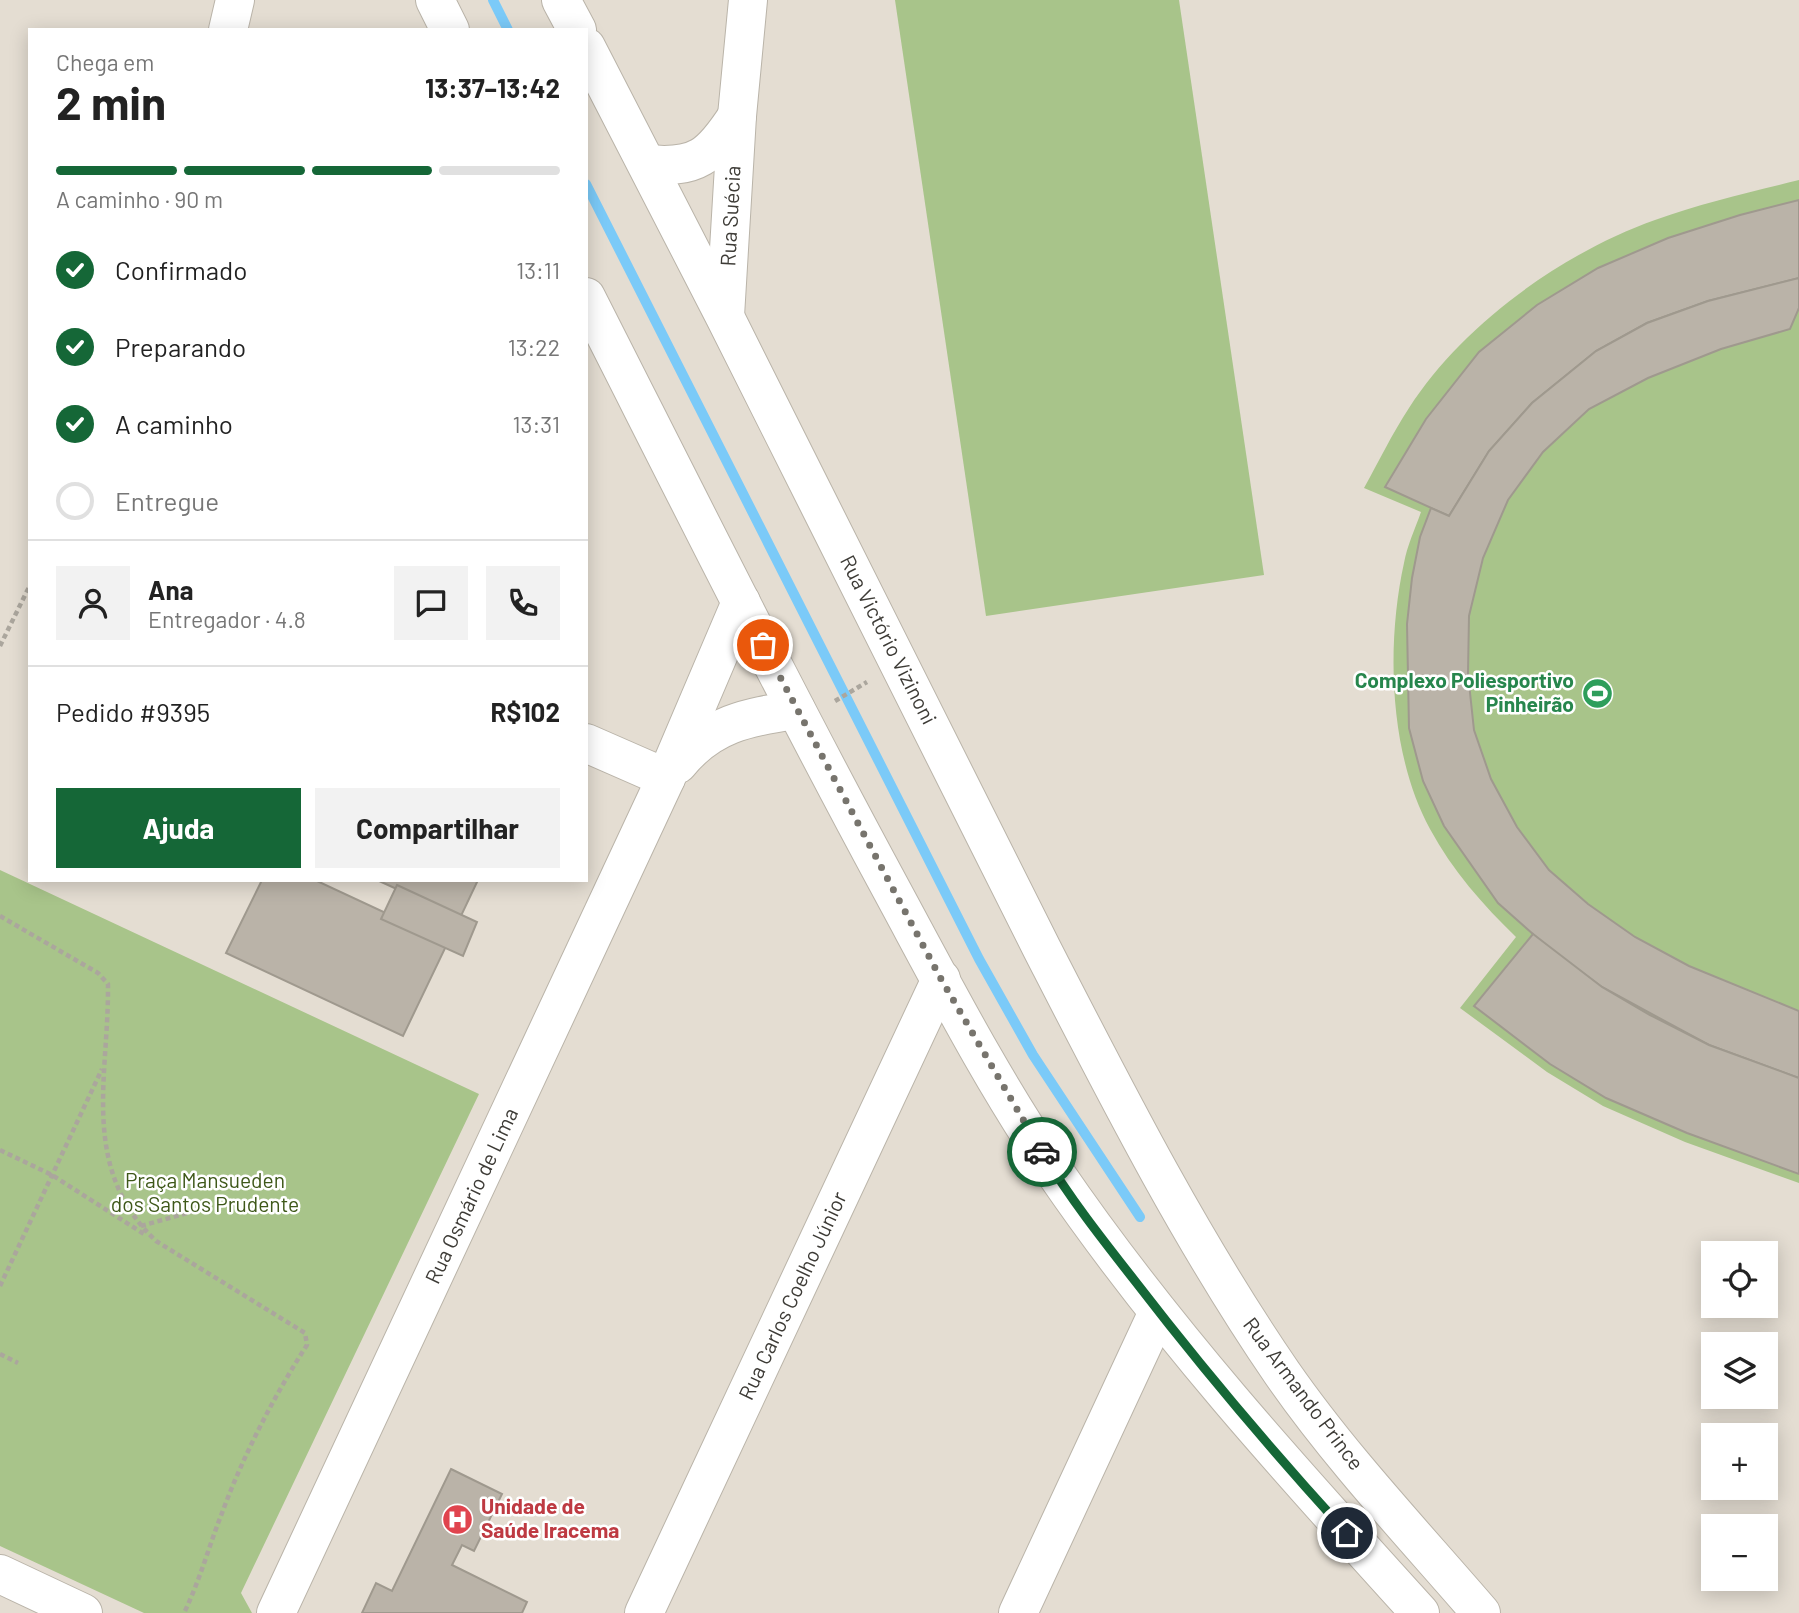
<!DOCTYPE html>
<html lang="pt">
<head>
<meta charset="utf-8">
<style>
  body { margin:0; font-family:Barlow,sans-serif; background:#f2f2f2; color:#222; height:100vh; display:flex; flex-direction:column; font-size:26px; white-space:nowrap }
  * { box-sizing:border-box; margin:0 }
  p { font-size:23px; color:#767676 }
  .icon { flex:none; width:38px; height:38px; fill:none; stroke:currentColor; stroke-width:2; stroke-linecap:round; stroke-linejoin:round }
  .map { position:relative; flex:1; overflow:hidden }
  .details { position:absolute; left:28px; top:28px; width:560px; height:854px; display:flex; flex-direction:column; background:#fff; border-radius:0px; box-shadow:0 4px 18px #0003 }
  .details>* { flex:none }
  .fabs { position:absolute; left:1701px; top:1241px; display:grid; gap:14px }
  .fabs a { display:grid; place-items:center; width:77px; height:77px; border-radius:0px; background:#fff; box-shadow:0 4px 18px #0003; font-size:35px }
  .pin { position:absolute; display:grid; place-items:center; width:60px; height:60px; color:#fff; margin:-30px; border:4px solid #fff; border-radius:50%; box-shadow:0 2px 7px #0007 }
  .courier { position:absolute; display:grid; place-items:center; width:70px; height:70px; margin:-35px; border:5px solid #156737; border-radius:50%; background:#fff; color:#222; box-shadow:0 2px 9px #0007 }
  .summary em { font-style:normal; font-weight:700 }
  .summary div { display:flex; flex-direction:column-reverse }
  .summary { display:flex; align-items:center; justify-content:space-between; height:119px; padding:0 28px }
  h1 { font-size:46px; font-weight:700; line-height:52px }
  .bar { display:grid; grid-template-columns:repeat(4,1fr); gap:10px 7px; align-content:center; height:84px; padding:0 28px }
  .bar i { height:9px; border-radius:5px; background:#e0e0e0 }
  .bar .on { background:#156737 }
  .bar p { grid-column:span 4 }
  .line { display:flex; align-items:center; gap:18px; padding:0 28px; border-top:2px solid #e0e0e0 }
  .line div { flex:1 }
  .round { display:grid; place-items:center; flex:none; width:74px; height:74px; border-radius:0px; background:#f2f2f2 }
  ol { padding:0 28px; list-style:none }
  li { display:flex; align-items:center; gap:21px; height:77px }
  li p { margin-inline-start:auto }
  li .icon { padding:7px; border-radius:50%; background:#156737; color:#fff; stroke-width:4 }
  li:last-child { color:#767676 }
  li i { width:38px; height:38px; border:4px solid #e0e0e0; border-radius:50% }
  .button { display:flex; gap:14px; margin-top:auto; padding:14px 28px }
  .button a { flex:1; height:80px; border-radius:0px; background:#156737; color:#fff; font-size:28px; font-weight:700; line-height:80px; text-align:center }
  .button a+a { background:#f2f2f2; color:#222 }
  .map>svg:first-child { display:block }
</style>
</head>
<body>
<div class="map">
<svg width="1799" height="1613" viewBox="0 0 1799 1613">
  <rect width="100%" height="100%" fill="#e4ddd2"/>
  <!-- green -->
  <g fill="#a8c48a">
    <polygon points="895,0 1179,0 1264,575 986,616"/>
    <path d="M1799,180V1183L1685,1142L1603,1106L1547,1072L1460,1008L1516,937C1483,905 1452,870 1430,829C1389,754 1386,645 1404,563C1407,546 1415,529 1421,512L1364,488C1379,461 1392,434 1409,408C1462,325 1562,253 1655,220C1702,203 1751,192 1799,180Z"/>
    <polygon points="0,870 479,1094 241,1593 252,1613 144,1613 0,1546"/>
  </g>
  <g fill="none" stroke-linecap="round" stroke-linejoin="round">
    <!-- stream -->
    <g stroke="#7bcaf8" stroke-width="10">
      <polyline points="493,0 508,30"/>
      <polyline points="586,184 979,959 1033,1055 1140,1217"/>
    </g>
  </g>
  <!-- building -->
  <g fill="#bab3a8" stroke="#9f998e" stroke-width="2">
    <polygon points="1799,200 1799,278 1708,301 1647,323 1596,351 1532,403 1489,451 1449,516 1385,487 1426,419 1479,352 1537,305 1598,268 1668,238 1740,215"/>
    <polygon points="1799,278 1799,308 1790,329 1721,349 1648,378 1589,409 1543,452 1508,500 1483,558 1469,616 1468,674 1474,730 1491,779 1517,827 1549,870 1588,904 1635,937 1689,966 1799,1011 1799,1078 1709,1045 1602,987 1551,950 1498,903 1444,826 1423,781 1409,728 1407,624 1412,578 1420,537 1431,508 1449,516 1489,451 1532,403 1596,351 1647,323 1708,301"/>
    <polygon points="262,880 315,880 448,942 403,1036 226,953"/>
    <polygon points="377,880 478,880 460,918"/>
    <polygon points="397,885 477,922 463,956 381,919"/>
    <polygon points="1533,934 1602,987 1650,1015 1709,1045 1799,1078 1799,1174 1687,1133 1606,1098 1550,1064 1474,1006"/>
    <polygon points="451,1469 502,1494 474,1551 462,1545 452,1565 527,1602 522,1613 362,1613 376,1583 392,1591"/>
  </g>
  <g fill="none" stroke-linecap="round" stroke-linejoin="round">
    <defs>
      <g id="street">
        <polyline points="228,30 235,0"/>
        <polyline points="586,743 666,778"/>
        <polyline points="644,1613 941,979"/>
      </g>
      <g id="secondary">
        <polyline points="435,0 450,30"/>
        <polyline points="561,0 577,30"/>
        <path d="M586,47L725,317L1042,949C1116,1093 1190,1239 1282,1373C1341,1458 1414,1535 1481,1613"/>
        <path d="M647,164C697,169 711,156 737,116"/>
        <path d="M586,297C686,494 784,691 889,885C941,981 992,1081 1054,1171C1162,1329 1291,1471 1420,1613"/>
        <polyline points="725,316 737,116 748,0"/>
        <path d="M678,764C710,724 747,717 796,710"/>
        <polyline points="0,1574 83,1613"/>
        <polyline points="276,1613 666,778 741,602"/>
        <polyline points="1018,1613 1158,1312"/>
      </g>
    </defs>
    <!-- street casing -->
    <use href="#street" stroke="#bab4a9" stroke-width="40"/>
    <!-- secondary casing -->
    <use href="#secondary" stroke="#bab4a9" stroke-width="40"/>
    <!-- path -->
    <g stroke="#aba69d" stroke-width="4.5" stroke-dasharray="5 3.5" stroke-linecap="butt">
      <polyline points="0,646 30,585"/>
      <polyline points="835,701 867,682"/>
      <path d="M0,916L98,973L108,984C109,1077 79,1168 156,1241L305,1333L307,1345C274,1396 243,1456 222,1513C209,1546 200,1580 184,1613"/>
      <polyline points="0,1150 52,1175 144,1234"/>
      <polyline points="141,1226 212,1206"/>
      <polyline points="0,1286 102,1069"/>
      <polyline points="0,1354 18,1363"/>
    </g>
    <!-- street -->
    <use href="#street" stroke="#fff" stroke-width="38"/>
    <!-- secondary -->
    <use href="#secondary" stroke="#fff" stroke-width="38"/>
  </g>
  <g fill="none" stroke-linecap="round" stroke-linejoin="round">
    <!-- done -->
    <polyline stroke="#77746d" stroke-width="7" stroke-dasharray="0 12.6" points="763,645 941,979 1042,1152"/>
    <!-- route -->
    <path stroke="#156737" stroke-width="9" d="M1042,1152C1069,1197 1102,1239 1135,1281C1202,1368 1273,1452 1347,1533"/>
  </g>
  <!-- icons -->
  <defs>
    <symbol id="stadium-disc" viewBox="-11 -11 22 22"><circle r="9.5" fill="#2e9e5b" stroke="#fff"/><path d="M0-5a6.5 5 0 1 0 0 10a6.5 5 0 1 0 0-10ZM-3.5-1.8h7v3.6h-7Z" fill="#fff"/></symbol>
    <symbol id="hospital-disc" viewBox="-11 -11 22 22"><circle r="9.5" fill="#e0444e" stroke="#fff"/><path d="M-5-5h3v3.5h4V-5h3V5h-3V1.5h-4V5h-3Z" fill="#fff"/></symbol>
  </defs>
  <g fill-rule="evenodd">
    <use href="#stadium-disc" x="1580" y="676" width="35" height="35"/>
    <use href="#hospital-disc" x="440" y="1502" width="35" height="35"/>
  </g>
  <g text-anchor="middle" stroke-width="5" stroke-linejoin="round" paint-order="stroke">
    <!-- street labels -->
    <g font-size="21" fill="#3d3b36" stroke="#fff">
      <text transform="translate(731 216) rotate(-87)" y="7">Rua Suécia</text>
      <text transform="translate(888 640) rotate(63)" y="7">Rua Victório Vizinoni</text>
      <text transform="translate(472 1196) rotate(-65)" y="7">Rua Osmário de Lima</text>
      <text transform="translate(793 1296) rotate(-65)" y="7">Rua Carlos Coelho Júnior</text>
      <text transform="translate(1303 1394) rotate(53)" y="7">Rua Armando Prince</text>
    </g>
    <!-- leisure labels -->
    <g font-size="21" font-weight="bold" fill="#27864d" stroke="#fff" text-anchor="end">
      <text x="1574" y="688">Complexo Poliesportivo<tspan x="1574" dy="24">Pinheirão</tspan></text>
    </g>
    <!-- park labels -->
    <g font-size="21" fill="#3e5819" stroke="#fff">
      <text x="205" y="1188">Praça Mansueden<tspan x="205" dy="24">dos Santos Prudente</tspan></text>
    </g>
    <!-- health labels -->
    <g font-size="21" font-weight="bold" fill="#be3a42" stroke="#fff" text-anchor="start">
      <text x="481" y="1514">Unidade de<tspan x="481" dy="24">Saúde Iracema</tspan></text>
    </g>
  </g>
</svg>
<div class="fabs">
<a><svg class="icon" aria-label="locate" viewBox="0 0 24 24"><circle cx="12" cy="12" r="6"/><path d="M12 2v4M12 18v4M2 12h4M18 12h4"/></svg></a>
<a><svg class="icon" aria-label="layers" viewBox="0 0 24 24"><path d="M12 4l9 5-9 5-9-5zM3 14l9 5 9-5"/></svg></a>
<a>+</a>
<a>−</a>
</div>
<div class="pin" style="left:763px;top:645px;background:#ea580c"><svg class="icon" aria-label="bag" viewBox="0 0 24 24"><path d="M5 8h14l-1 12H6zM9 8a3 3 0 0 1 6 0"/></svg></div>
<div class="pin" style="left:1347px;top:1533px;background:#1f2937"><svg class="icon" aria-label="home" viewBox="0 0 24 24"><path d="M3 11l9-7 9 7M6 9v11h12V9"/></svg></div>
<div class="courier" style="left:1042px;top:1152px"><svg class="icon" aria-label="car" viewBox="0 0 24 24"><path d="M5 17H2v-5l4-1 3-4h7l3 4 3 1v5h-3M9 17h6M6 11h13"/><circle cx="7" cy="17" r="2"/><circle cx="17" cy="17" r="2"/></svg></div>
<section class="details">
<div class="summary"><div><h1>2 min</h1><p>Chega em</p></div><em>13:37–13:42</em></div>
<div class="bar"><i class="on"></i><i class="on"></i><i class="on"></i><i></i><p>A caminho · 90 m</p></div>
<ol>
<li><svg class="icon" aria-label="check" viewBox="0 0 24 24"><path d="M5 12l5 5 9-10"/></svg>Confirmado<p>13:11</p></li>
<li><svg class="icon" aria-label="check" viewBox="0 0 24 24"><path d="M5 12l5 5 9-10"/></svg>Preparando<p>13:22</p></li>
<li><svg class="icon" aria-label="check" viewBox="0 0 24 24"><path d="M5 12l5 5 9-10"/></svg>A caminho<p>13:31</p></li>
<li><i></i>Entregue</li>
</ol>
<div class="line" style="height:126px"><a class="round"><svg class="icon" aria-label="person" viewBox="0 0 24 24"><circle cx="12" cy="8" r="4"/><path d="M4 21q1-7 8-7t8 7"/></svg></a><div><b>Ana</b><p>Entregador · 4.8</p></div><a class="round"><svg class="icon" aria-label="chat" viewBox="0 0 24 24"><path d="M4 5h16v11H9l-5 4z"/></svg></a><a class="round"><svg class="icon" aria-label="phone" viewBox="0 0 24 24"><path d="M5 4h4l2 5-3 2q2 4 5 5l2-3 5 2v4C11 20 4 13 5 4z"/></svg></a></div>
<div class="line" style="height:91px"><div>Pedido #9395</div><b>R$102</b></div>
<div class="button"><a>Ajuda</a><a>Compartilhar</a></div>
</section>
</div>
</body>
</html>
